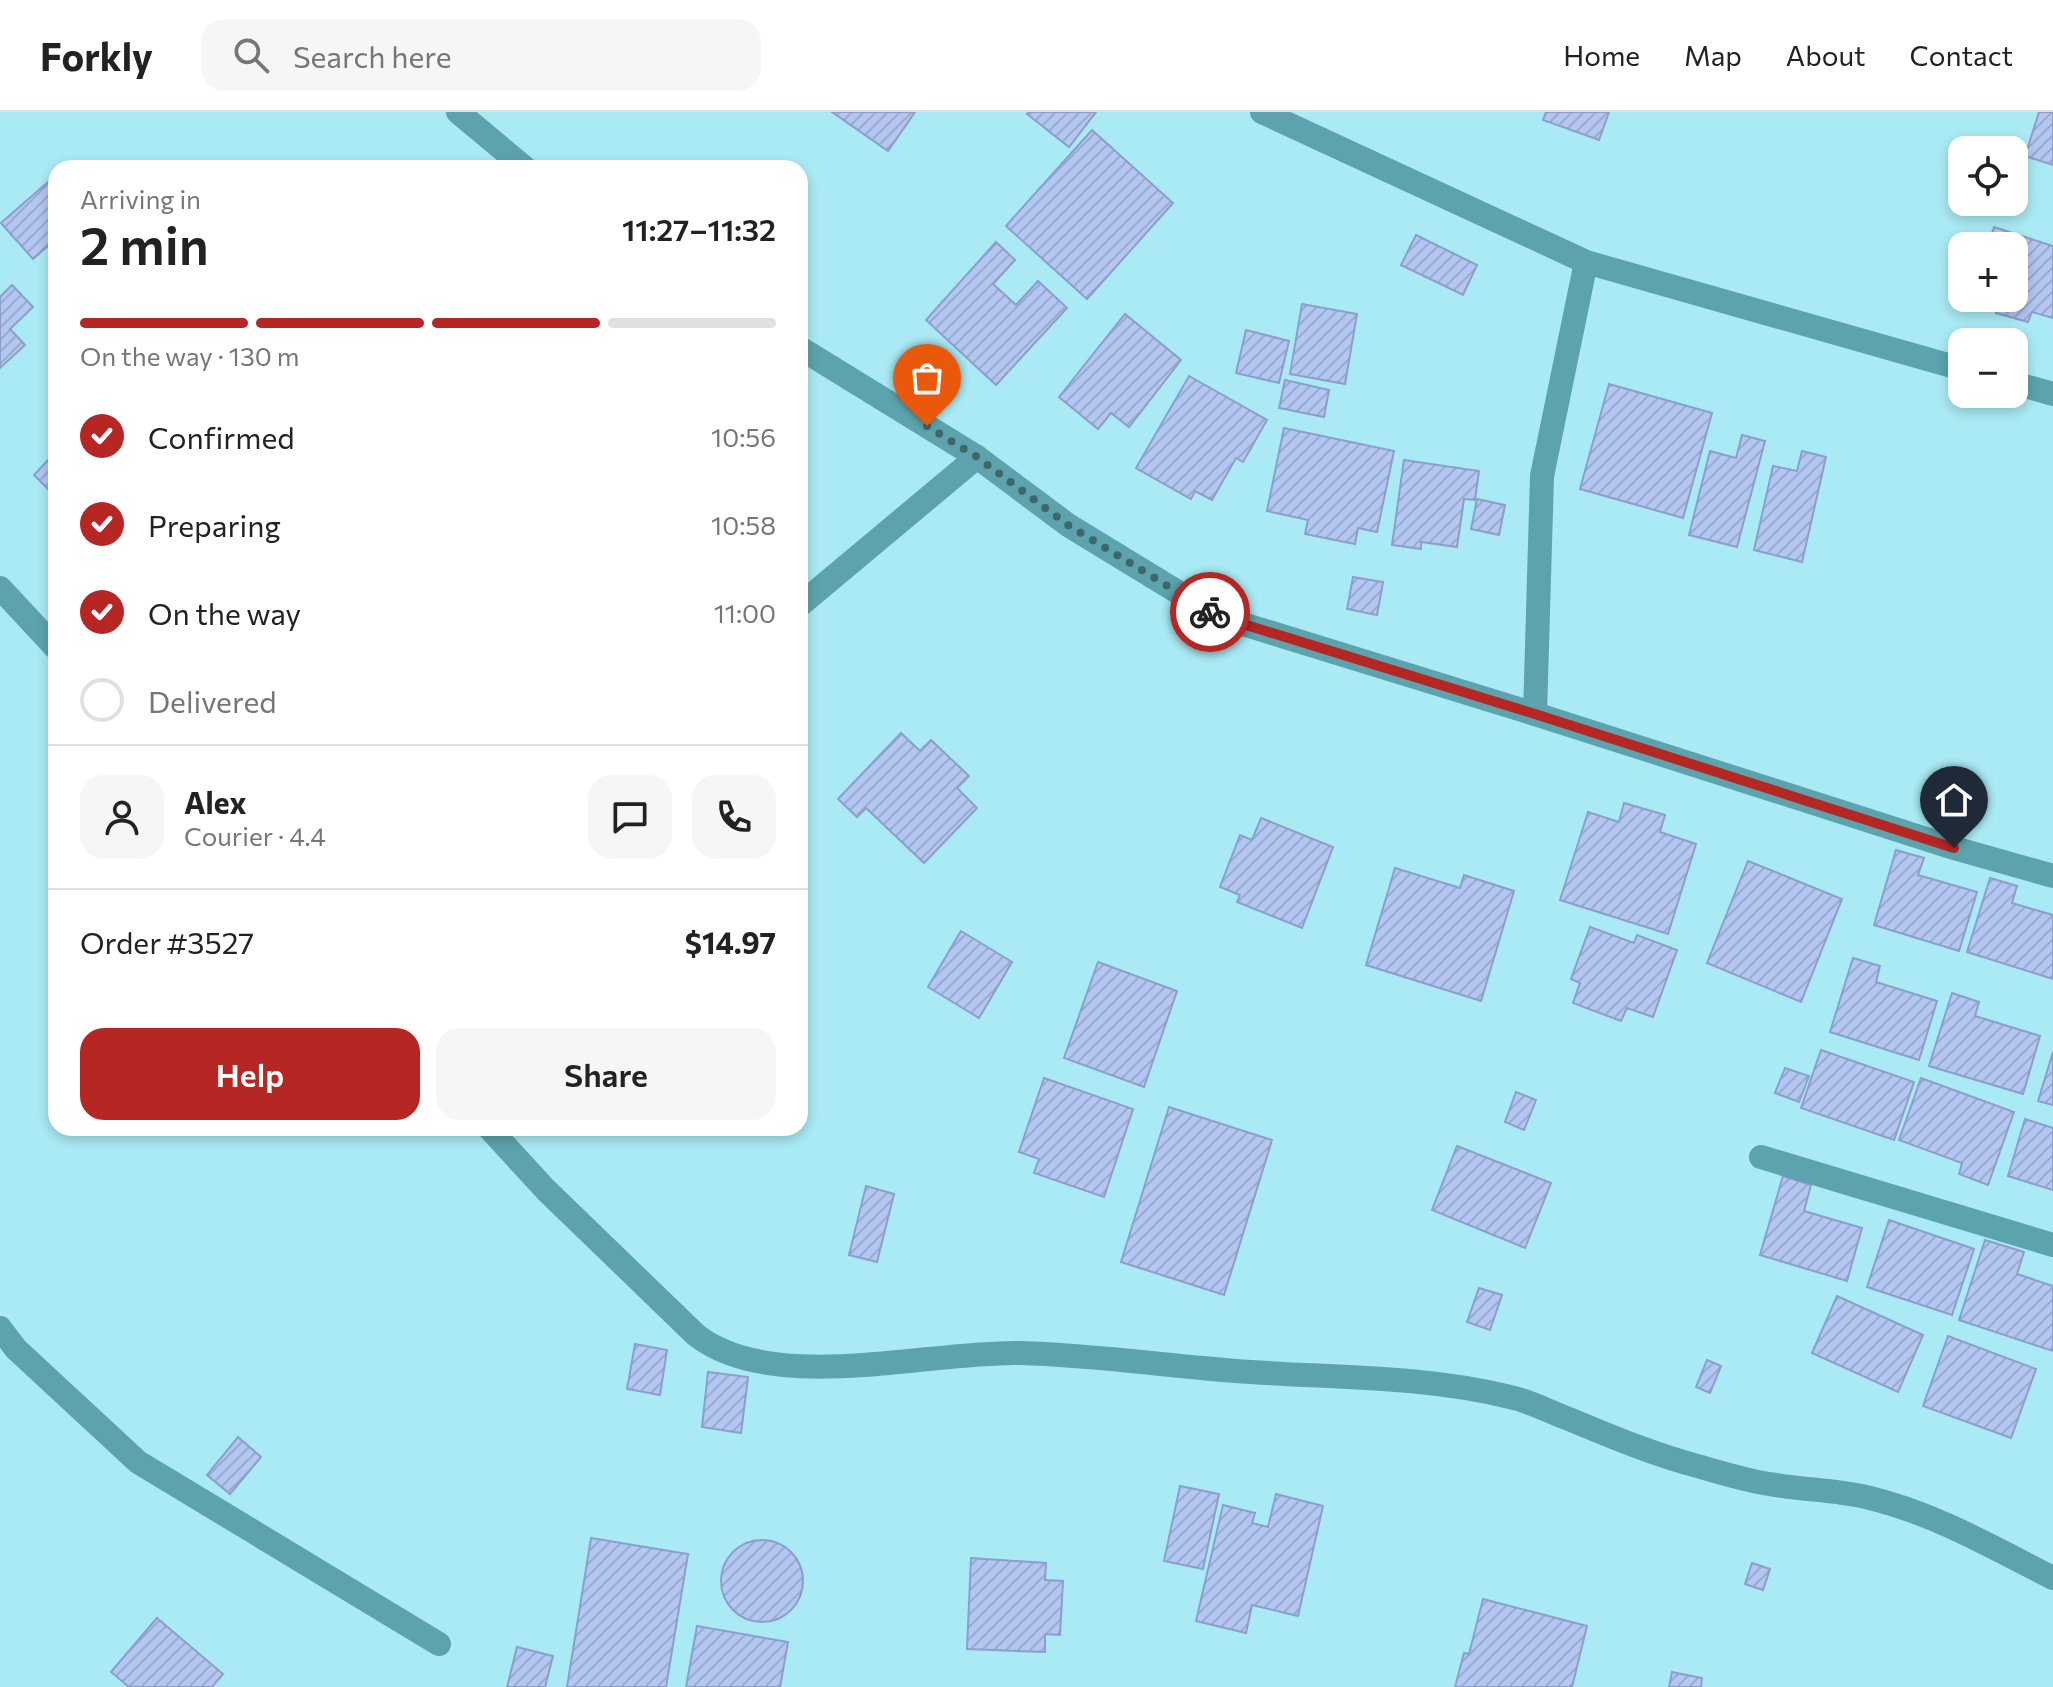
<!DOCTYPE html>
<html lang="en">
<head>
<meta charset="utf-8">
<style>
  body { margin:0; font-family:Commissioner,sans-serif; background:#f6f6f6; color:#222; height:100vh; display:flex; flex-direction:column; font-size:30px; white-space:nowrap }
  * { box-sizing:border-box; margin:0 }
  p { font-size:26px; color:#767676 }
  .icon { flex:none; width:44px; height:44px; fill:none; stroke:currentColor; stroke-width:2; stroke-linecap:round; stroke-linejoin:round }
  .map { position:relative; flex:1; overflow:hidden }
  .side { position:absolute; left:48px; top:48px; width:760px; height:976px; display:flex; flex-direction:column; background:#fff; border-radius:24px; box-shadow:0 4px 12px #0003 }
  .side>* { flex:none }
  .controls { position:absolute; left:1948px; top:24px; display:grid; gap:16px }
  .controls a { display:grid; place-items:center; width:80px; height:80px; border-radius:16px; background:#fff; box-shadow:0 4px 12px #0003; font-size:40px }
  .pin { position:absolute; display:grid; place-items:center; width:68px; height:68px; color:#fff; margin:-82px -34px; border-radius:50% 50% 50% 0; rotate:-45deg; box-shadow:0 0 8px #0007 }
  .pin .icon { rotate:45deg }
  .courier { position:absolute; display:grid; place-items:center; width:80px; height:80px; margin:-40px; border:6px solid #b62623; border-radius:50%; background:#fff; color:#222; box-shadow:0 2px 10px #0007 }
  .headline em { font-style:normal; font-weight:600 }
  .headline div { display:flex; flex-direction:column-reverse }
  .headline { display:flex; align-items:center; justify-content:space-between; height:136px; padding:0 32px }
  h1 { font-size:52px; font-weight:600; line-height:60px }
  .bar { display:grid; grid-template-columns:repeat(4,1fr); gap:12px 8px; align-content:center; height:96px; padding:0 32px }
  .bar i { height:10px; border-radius:6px; background:#e0e0e0 }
  .bar .active { background:#b62623 }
  .bar p { grid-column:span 4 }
  .line { display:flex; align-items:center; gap:20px; padding:0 32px; border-top:2px solid #e0e0e0 }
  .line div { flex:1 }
  .round { display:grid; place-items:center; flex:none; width:84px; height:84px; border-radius:24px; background:#f6f6f6 }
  ol { padding:0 32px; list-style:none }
  li { display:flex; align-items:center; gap:24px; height:88px }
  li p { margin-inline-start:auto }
  li .icon { padding:8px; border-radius:50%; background:#b62623; color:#fff; stroke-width:4 }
  li:last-child { color:#767676 }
  li i { width:44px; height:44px; border:4px solid #e0e0e0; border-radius:50% }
  .cta { display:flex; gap:16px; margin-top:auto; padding:16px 32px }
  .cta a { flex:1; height:92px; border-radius:24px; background:#b62623; color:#fff; font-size:32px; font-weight:600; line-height:92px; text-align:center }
  .cta a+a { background:#f6f6f6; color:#222 }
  header { display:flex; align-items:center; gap:48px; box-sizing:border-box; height:112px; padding:0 40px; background:#fff; border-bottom:2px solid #e0e0e0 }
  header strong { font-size:38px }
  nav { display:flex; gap:44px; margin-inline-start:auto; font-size:28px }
  .search { width:560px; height:72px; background:#f6f6f6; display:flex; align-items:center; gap:20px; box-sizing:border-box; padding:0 28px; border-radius:24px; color:#767676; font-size:30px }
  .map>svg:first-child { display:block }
</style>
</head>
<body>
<header>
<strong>Forkly</strong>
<div class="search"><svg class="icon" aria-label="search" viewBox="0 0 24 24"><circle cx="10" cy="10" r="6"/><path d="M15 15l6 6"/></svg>Search here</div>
<nav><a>Home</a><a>Map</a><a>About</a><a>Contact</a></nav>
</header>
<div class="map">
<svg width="2053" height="1575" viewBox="0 0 2053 1575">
  <defs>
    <pattern id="building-hatch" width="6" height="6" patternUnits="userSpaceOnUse" patternTransform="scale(2)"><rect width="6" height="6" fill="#b4c7f3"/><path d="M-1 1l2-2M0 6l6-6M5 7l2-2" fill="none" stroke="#99abd0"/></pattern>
  </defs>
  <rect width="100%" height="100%" fill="#a9eaf4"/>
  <!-- building -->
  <g fill="url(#building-hatch)" stroke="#8c9ec9" stroke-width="2">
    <polygon points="832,0 915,0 888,39"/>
    <polygon points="1029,0 1096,0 1069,35 1027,2"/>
    <polygon points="1546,0 1609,0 1599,28 1543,8"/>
    <polygon points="2039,0 2053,0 2053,53 2025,44"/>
    <polygon points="1092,18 1173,91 1087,187 1006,114"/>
    <polygon points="56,63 56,127 33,147 1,111"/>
    <polygon points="1994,115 2053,134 2053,206 2032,200 2028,210 1996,201 2000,189 1990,186 2014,186 2014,134 1988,134"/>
    <polygon points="1416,123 1477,153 1463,183 1401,153"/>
    <polygon points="996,130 1015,148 993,172 1016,193 1038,169 1067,196 996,273 926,208"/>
    <polygon points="12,173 33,195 10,217 25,233 0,256 0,185"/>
    <polygon points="1302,192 1357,202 1345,272 1290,262"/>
    <polygon points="1125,202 1181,248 1129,315 1111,301 1098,317 1059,285"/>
    <polygon points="1246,218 1289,229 1279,271 1236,261"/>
    <polygon points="1189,264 1267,308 1243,350 1236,346 1212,388 1195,379 1191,387 1136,356"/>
    <polygon points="1285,268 1329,278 1324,305 1279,296"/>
    <polygon points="1609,272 1712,301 1683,406 1580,377"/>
    <polygon points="1284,316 1394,339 1377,420 1358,416 1355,432 1305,422 1308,408 1267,399"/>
    <polygon points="1742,323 1765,329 1737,435 1689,423 1710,339 1736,346"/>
    <polygon points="1802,339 1826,345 1802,450 1754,438 1773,354 1797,359"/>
    <polygon points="51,345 56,350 56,376 52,381 34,363"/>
    <polygon points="1404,348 1479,359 1475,388 1464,387 1457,435 1421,430 1421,437 1392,433"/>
    <polygon points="1477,387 1505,393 1499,423 1471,417"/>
    <polygon points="1353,465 1383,470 1377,503 1347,497"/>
    <polygon points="901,621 920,639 931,628 969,664 957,676 977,696 924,751 866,696 857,705 838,687"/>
    <polygon points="1624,691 1665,703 1660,720 1696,732 1668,822 1560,788 1588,700 1619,710"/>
    <polygon points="1261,706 1333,735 1302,816 1237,790 1240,783 1220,775 1240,723 1252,728"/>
    <polygon points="1896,738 1924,746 1918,763 1977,780 1959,839 1874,813"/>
    <polygon points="1748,749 1842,787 1801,890 1707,851"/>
    <polygon points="1395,756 1460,776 1464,763 1514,779 1481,889 1366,853"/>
    <polygon points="1990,766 2017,774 2012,791 2053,803 2053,867 1967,840"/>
    <polygon points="1590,815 1634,831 1637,823 1677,838 1653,905 1627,896 1621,909 1573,891 1580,871 1571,867"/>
    <polygon points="961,819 1012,850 979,906 928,875"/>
    <polygon points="1853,846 1880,854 1876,870 1937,889 1919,948 1830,920"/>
    <polygon points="1098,850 1177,879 1144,975 1064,946"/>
    <polygon points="1952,881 1979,890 1975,904 2040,924 2023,982 1929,954"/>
    <polygon points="1821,938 1914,970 1894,1028 1801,996"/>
    <polygon points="2053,940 2053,993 2038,989"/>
    <polygon points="1785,956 1809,964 1799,990 1775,981"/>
    <polygon points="1044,966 1133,997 1104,1085 1034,1061 1039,1047 1019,1040"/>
    <polygon points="1921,966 2014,1000 1988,1073 1959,1062 1962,1051 1899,1028"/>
    <polygon points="1516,980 1536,988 1524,1018 1505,1010"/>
    <polygon points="1169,995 1272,1028 1224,1183 1121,1150"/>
    <polygon points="2025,1007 2053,1016 2053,1078 2008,1064"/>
    <polygon points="1457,1034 1551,1071 1525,1136 1432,1098"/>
    <polygon points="1783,1064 1811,1073 1804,1099 1862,1116 1847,1169 1760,1143"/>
    <polygon points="866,1074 894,1082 877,1150 849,1143"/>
    <polygon points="1889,1108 1974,1137 1952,1203 1867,1175"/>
    <polygon points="1985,1128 2024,1140 2017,1162 2053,1174 2053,1239 1959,1208"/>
    <polygon points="1479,1176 1502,1183 1490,1218 1467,1210"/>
    <polygon points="1837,1184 1923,1223 1898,1280 1812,1241"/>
    <polygon points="1948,1224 2036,1257 2011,1326 1923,1294"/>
    <polygon points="635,1232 667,1238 660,1283 627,1277"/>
    <polygon points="1707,1248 1721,1254 1710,1281 1696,1275"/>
    <polygon points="708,1260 748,1265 741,1321 702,1315"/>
    <polygon points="238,1325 261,1345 230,1382 207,1363"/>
    <polygon points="1180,1374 1219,1382 1203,1457 1164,1449"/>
    <polygon points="1276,1382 1323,1394 1298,1504 1252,1493 1246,1521 1196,1509 1223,1393 1255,1401 1252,1411 1268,1415"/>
    <polygon points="591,1426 688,1442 666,1575 567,1575"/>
    <circle cx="762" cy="1469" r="41"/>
    <polygon points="971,1446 1046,1451 1045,1468 1063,1469 1060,1523 1045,1522 1045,1540 967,1537"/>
    <polygon points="1752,1451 1770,1457 1763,1478 1745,1472"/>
    <polygon points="1483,1487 1587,1514 1572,1575 1455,1575 1464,1541 1469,1542"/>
    <polygon points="157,1506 223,1562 212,1575 129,1575 111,1560"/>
    <polygon points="697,1514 788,1530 780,1575 686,1575"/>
    <polygon points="517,1535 553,1544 545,1575 507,1575"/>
    <polygon points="1672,1560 1702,1566 1701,1575 1669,1575"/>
  </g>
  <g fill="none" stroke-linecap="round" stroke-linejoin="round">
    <!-- minor -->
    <g stroke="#5ca3ad" stroke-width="24">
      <polyline points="458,0 525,56"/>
      <polyline points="1262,0 1586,150 1962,257"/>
      <polyline points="800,236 977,345 1068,413 1217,504 1535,602 1954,736 2053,764"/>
      <polyline points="2014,271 2053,282"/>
      <polyline points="0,476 56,536"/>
      <polyline points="800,493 977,345"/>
      <polyline points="1535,602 1542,364 1586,150"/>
      <path d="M489,1016L546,1078L696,1223C773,1283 927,1239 1020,1241C1097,1243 1174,1255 1251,1260C1337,1266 1425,1264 1510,1285C1530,1289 1549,1300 1569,1307C1612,1325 1655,1343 1701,1355C1725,1362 1751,1370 1776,1373C1806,1378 1836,1378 1866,1385C1934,1401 1992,1435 2053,1466"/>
      <polyline points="1761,1045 2053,1133"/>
      <polyline points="0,1216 16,1237 138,1350 439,1532"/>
    </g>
  </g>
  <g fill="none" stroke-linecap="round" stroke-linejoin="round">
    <!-- done -->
    <polyline stroke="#3e676c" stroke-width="8" stroke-dasharray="0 14.4" points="927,314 977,345 1068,413 1210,500"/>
    <!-- route -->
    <polyline stroke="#b62623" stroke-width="10" points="1210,500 1217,504 1535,602 1954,736"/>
  </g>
</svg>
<div class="controls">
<a><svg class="icon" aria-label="locate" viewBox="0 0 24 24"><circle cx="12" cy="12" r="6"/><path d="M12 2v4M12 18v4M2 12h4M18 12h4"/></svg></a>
<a>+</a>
<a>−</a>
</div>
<div class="pin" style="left:927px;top:314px;background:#ea580c"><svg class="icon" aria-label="bag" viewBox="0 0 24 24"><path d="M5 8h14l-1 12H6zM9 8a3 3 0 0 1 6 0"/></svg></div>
<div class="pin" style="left:1954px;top:736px;background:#1f2937"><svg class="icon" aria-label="home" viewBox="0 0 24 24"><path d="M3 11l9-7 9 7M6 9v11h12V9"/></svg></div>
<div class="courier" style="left:1210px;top:500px"><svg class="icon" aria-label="bike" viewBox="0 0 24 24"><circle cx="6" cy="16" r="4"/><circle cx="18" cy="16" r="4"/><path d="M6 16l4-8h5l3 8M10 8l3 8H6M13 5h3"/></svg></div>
<section class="side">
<div class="headline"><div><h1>2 min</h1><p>Arriving in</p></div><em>11:27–11:32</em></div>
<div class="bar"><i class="active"></i><i class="active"></i><i class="active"></i><i></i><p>On the way · 130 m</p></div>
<ol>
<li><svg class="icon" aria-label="check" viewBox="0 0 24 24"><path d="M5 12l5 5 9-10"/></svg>Confirmed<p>10:56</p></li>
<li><svg class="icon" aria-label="check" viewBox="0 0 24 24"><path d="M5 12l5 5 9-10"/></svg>Preparing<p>10:58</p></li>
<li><svg class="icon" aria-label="check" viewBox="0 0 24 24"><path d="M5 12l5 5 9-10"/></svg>On the way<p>11:00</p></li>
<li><i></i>Delivered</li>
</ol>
<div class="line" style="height:144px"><a class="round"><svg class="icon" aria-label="person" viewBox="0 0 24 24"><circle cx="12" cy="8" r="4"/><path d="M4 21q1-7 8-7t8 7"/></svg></a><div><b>Alex</b><p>Courier · 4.4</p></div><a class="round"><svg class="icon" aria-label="chat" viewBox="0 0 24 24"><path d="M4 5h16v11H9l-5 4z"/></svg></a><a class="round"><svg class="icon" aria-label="phone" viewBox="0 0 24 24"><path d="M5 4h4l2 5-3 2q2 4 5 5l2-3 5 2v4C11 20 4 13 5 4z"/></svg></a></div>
<div class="line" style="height:104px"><div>Order #3527</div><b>$14.97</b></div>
<div class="cta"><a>Help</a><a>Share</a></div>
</section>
</div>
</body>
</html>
